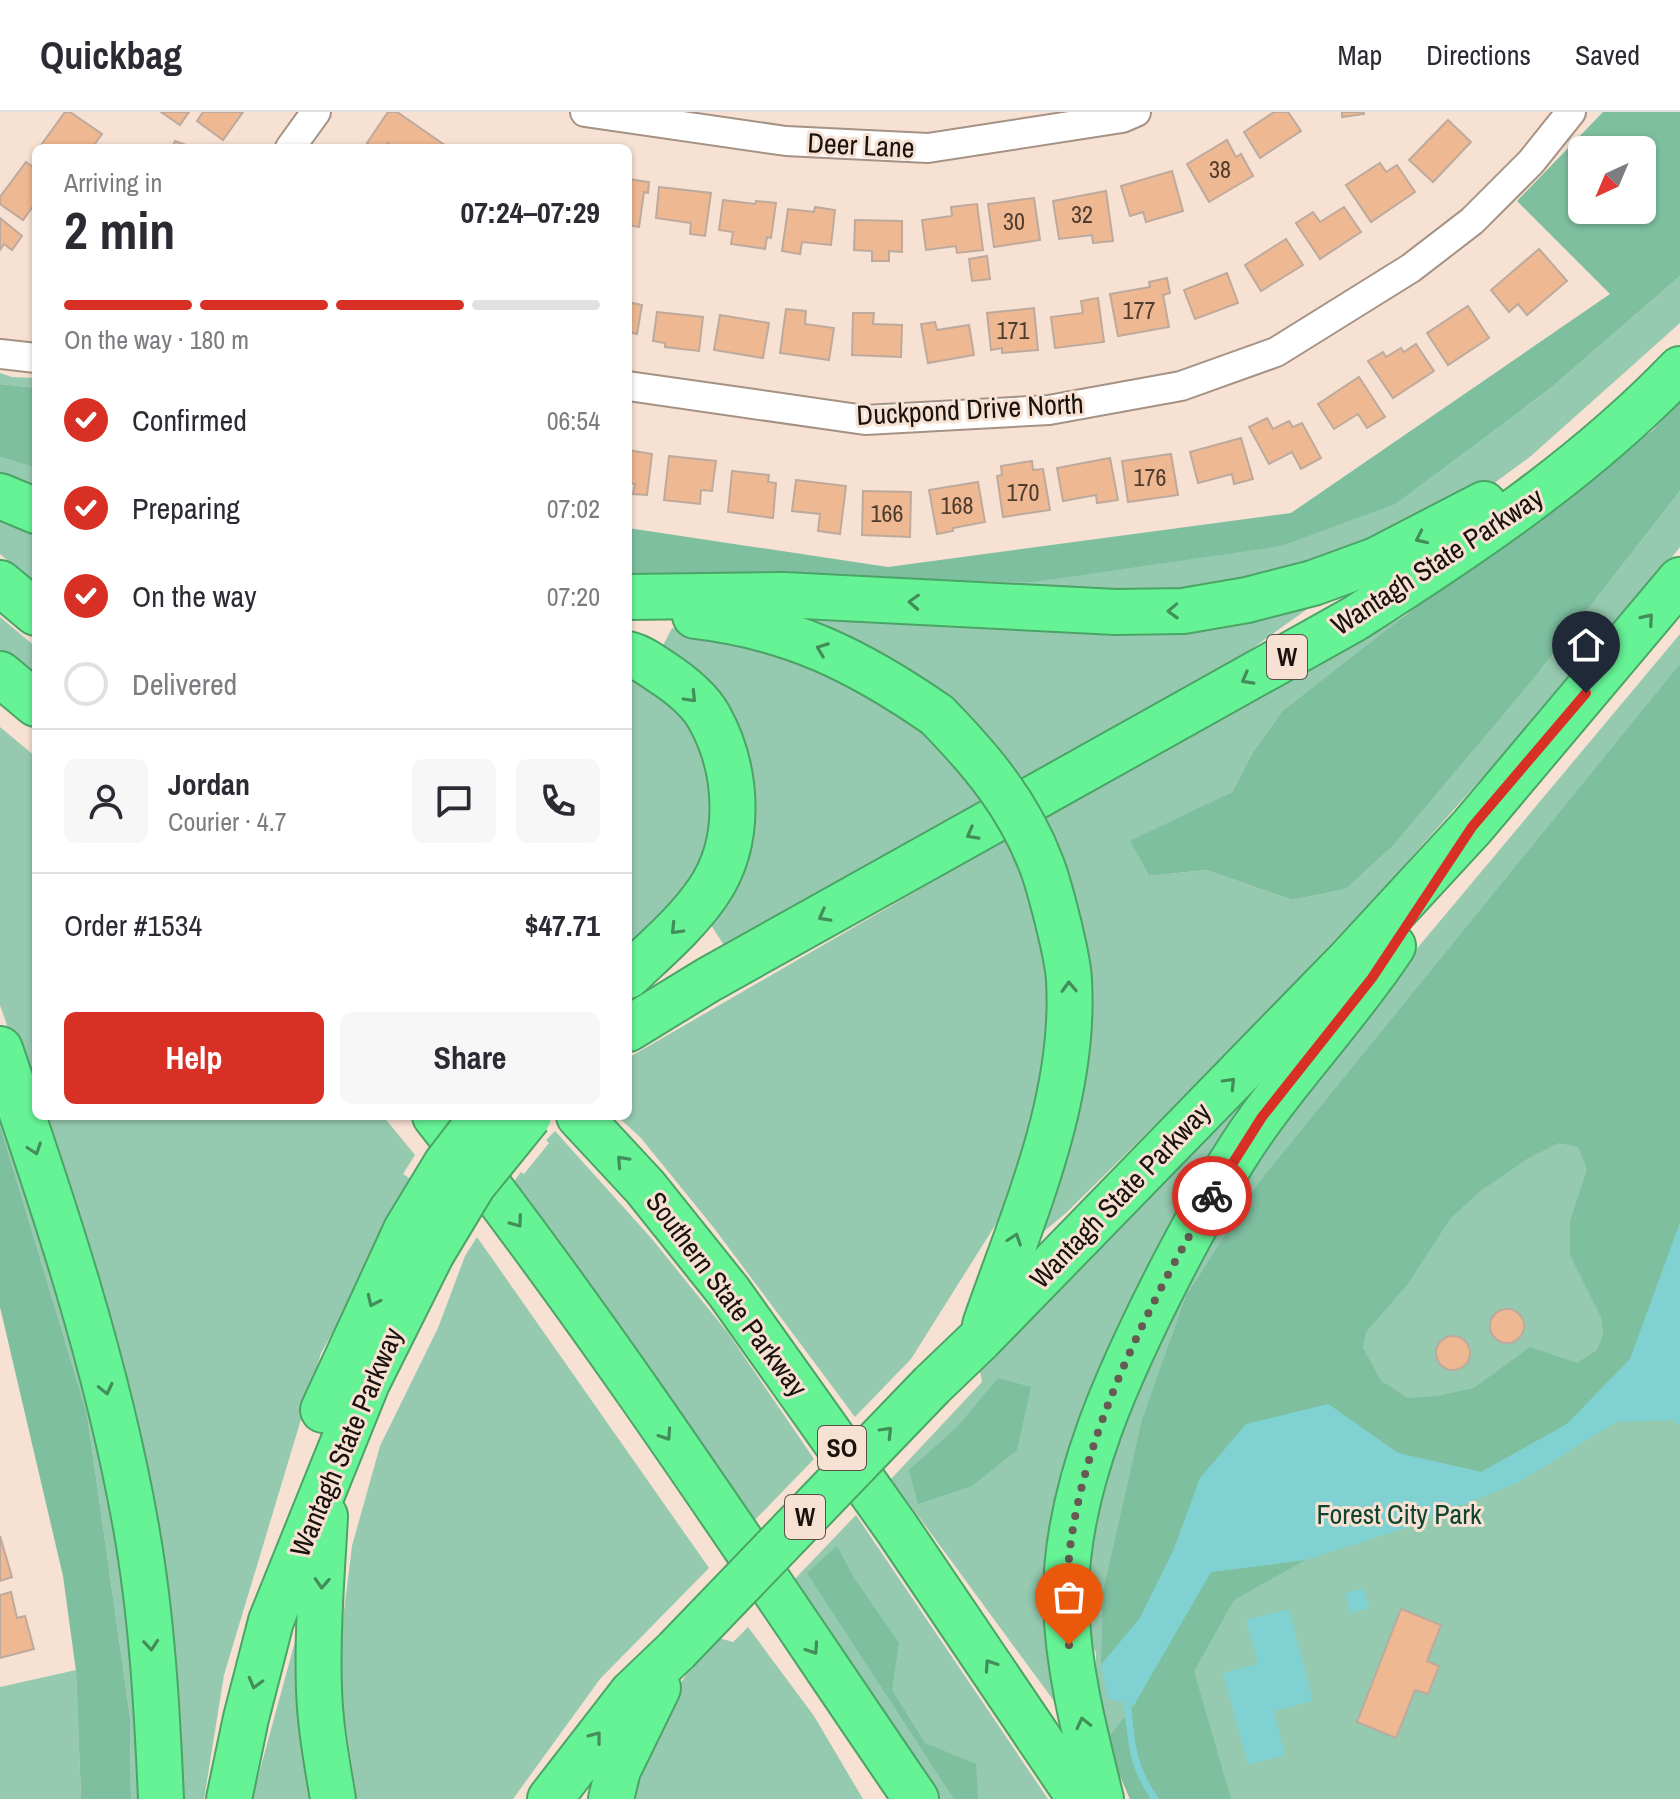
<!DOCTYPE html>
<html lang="en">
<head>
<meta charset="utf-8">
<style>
  body { margin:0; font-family:"Archivo Narrow",sans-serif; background:#f7f7f7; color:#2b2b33; height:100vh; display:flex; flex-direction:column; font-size:30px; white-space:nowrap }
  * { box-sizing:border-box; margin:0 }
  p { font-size:26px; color:#7c7c81 }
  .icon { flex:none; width:44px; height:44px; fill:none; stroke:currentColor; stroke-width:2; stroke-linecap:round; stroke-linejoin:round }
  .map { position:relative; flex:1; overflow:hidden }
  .details { position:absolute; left:32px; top:32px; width:600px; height:976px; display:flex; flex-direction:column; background:#fff; border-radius:12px; box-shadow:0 2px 6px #0004 }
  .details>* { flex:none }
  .needle { width:52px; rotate:224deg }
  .controls { position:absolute; left:1568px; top:24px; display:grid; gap:16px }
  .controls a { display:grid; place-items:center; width:88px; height:88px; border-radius:12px; background:#fff; box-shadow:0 2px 6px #0004; font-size:40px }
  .pin { position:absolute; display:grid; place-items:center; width:68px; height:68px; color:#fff; margin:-82px -34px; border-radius:50% 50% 50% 0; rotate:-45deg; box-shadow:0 0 8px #0007 }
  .pin .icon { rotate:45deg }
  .courier { position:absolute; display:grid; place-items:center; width:80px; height:80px; margin:-40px; border:6px solid #d93025; border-radius:50%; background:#fff; color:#222; box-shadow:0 2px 10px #0007 }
  .summary em { font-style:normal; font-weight:700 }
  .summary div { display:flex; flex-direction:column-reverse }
  .summary { display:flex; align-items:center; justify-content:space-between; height:136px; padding:0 32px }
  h1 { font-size:52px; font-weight:700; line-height:60px }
  .bar { display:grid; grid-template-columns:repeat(4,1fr); gap:12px 8px; align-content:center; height:96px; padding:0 32px }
  .bar i { height:10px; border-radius:6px; background:#e1e1e2 }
  .bar .active { background:#d93025 }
  .bar p { grid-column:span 4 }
  .line { display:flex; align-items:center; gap:20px; padding:0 32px; border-top:2px solid #e1e1e2 }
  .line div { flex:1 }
  .round { display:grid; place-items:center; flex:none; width:84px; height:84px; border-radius:12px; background:#f7f7f7 }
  ol { padding:0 32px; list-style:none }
  li { display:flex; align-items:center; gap:24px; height:88px }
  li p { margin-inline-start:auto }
  li .icon { padding:8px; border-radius:50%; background:#d93025; color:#fff; stroke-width:4 }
  li:last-child { color:#7c7c81 }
  li i { width:44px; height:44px; border:4px solid #e1e1e2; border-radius:50% }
  .button { display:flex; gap:16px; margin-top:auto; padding:16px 32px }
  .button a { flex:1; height:92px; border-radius:12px; background:#d93025; color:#fff; font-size:32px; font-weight:700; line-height:92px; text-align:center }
  .button a+a { background:#f7f7f7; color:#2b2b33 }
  header { display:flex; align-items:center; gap:48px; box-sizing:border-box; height:112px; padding:0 40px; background:#fff; border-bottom:2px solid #e1e1e2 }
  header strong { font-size:38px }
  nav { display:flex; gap:44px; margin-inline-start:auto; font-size:28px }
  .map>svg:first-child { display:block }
</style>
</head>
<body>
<header>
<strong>Quickbag</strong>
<nav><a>Map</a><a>Directions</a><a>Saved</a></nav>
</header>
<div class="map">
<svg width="1680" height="1687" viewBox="0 0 1680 1687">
  <rect width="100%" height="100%" fill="#f6e1d2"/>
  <!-- green -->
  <g fill="#95cab0">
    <polygon points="1680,164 1680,211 1531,344 1467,391 1360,448 1181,488 628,470 1282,434 1395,391 1552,275"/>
    <polygon points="0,261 12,265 36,266 36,276 0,272"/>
    <polygon points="0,345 36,356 36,387 0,371"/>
    <polygon points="1680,379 1680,435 1613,519 1375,786 1201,968 1066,1101 1029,1132 1087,948 1039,709 1408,502 1282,599 1253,640 1232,680 1131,730 1149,764 1206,758 1292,788 1346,777 1394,733 1531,570"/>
    <polygon points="0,403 36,419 36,472 0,442"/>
    <polygon points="1317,490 1236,548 1017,671 786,503"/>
    <polygon points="0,505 36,535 36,571 0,540"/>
    <polygon points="672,516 761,529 893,598 954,647 988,689 725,835 706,805 752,700 659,541"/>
    <polygon points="1680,522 1680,1687 1130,1687 1096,1584 1096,1541 1088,1523 1081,1441 1156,1216 1230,1080 1394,864"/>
    <polygon points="628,554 682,590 716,643 722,705 687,774 628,835"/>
    <polygon points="0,615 36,645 36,997 0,893"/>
    <polygon points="1008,726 1036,802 1052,893 1046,973 1001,1104 911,1247 855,1305 714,1116 640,1025 617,1004 628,1004 628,946"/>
    <polygon points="1329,902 1077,1345 1068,1608 891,1367 982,1270 980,1259"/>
    <polygon points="0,989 72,1204 121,1426 151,1687 131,1687 130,1605 87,1302 0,1013"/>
    <polygon points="38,1004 383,1004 415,1043 403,1062 417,1071 321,1241 224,1563 204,1687 183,1687"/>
    <polygon points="555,1019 652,1127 728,1221 814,1347 751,1412 510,1075 521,1060 524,1062 549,1031 546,1028"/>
    <polygon points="477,1125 709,1456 600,1567 513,1687 357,1687 337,1556 352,1434 380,1334 438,1216 465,1144"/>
    <polygon points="856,1403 1048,1687 938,1687 791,1471"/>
    <polygon points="748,1515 814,1604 863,1687 624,1687 643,1630 691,1555 719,1526 733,1530"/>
    <polygon points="296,1526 308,1535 323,1687 252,1687"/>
    <polygon points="76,1558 81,1687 0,1687 0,1575"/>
  </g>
  <!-- forest -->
  <g fill="#7ebfa0" fill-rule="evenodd">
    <path d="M1603,0H1680V164L1552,275L1395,392L1282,434L1033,470L883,467L628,470V416L888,455L1291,401L1610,182L1517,89ZM1582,38H1642V98H1582Z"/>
    <polygon points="0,272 36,276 36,356 0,345"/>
    <polygon points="1680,289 1680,379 1531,570 1394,733 1346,777 1292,788 1206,758 1149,764 1130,729 1232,680 1253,640 1282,599 1460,461 1652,319"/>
    <path d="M1680,552V1111L1630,1247L1567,1312L1481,1360L1398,1341L1328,1292L1200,1366L1174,1437L1140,1506L1101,1553L1103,1480L1142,1308L1186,1184L1260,1069ZM1559,1031L1578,1035L1587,1057L1570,1109V1143L1602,1207L1603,1223L1597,1238L1577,1251L1530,1235L1474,1276L1437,1284L1408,1286L1381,1269L1363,1236L1366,1220L1407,1173L1450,1107L1479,1080L1527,1047Z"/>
    <polygon points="0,1013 87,1302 130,1605 131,1687 81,1687 76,1559 63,1464 0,1195"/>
    <polygon points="998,1266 1031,1275 1017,1338 972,1374 918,1392 909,1358 957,1315"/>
    <polygon points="837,1434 854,1466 899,1531 892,1578 925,1631 976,1652 978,1687 954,1687 807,1461"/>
    <polygon points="1305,1448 1234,1488 1194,1559 1231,1687 1130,1687 1105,1630 1134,1593 1210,1460"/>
  </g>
  <!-- water -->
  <g fill="#7fd1d2">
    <polygon points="1680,1111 1680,1313 1673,1308 1616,1310 1519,1370 1406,1416 1305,1448 1211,1460 1134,1593 1108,1587 1101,1553 1140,1506 1174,1437 1200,1366 1246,1312 1328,1292 1398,1341 1481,1360 1567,1312 1630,1247"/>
    <polygon points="1364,1476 1369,1496 1350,1501 1345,1481"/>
    <polygon points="1289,1497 1313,1589 1274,1599 1285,1643 1248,1653 1223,1561 1258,1552 1246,1508"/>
  </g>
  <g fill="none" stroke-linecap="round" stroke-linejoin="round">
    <!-- stream -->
    <path stroke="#7fd1d2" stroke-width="7" d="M1129,1584L1127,1591C1132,1631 1131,1653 1155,1687"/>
  </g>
  <!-- building -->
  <g fill="#eeb892" stroke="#beaa9d" stroke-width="2">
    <polygon points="65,0 70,0 102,22 92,36 39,36"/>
    <polygon points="161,0 189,0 180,13"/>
    <polygon points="203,0 243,0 223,28 197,9"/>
    <polygon points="388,0 397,0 449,36 395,36 388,31 385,36 374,36 367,31"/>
    <polygon points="1274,0 1288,0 1301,19 1260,46 1244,20"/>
    <polygon points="1342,0 1364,0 1364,2 1342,5"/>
    <polygon points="1448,8 1471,30 1433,70 1409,48"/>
    <polygon points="1227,28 1236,45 1241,42 1253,64 1209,90 1187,52"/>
    <polygon points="175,29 194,36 172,36"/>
    <polygon points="26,50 36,57 36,90 23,108 0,92 0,85"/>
    <polygon points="1380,51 1386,60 1397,53 1415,80 1371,110 1346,73"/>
    <polygon points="1172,59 1183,99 1146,110 1143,100 1130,104 1121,74"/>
    <polygon points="628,67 649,70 648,81 644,80 639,115 628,113"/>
    <polygon points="659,75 711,81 705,124 690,122 691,111 656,106"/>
    <polygon points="1106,79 1113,129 1093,131 1092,123 1059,127 1053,89"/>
    <polygon points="1034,86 1040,128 994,135 988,92"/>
    <polygon points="723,88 755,92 756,89 776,91 771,126 767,125 765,137 731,132 733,120 719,118"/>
    <polygon points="977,92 983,138 957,141 956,134 926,138 922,108 952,104 951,95"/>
    <polygon points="815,95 835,98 831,133 802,130 800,142 782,139 788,97 814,100"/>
    <polygon points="1344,95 1361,120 1320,147 1296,111 1313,100 1320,110"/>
    <polygon points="0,106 22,124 12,138 4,132 0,138"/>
    <polygon points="855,108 902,109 902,140 889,139 889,149 872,149 872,139 854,138"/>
    <polygon points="1286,127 1303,153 1261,179 1245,153"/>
    <polygon points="1539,137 1567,169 1527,203 1518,192 1509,200 1491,178"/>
    <polygon points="987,144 990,167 972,169 969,147"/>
    <polygon points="1227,161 1238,191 1195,207 1184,178"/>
    <polygon points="1167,166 1170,181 1163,183 1169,215 1118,224 1110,182 1150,175 1149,170"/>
    <polygon points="1098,186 1104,230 1055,236 1051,205 1083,201 1081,189"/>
    <polygon points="628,190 642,193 637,222 628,220"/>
    <polygon points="1468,194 1489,226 1448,253 1427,221"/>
    <polygon points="1034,196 1038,238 1002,241 1002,236 991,238 987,201"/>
    <polygon points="786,197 806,199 805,212 834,216 829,248 780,241"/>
    <polygon points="657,200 703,205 699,239 665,235 665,231 653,229"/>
    <polygon points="853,201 874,201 873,212 902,213 901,245 852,243"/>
    <polygon points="720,203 769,211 763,246 714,238"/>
    <polygon points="935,210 937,218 969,213 974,243 928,251 921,212"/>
    <polygon points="1416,232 1434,259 1393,286 1368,249 1383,240 1386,245 1401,236 1404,240"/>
    <polygon points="1359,265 1385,305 1367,316 1358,302 1334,317 1318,292"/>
    <polygon points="1267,306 1273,317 1289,309 1293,315 1302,311 1321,346 1301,357 1292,340 1269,352 1249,315"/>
    <polygon points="1241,326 1253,367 1234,372 1232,362 1198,371 1190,340"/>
    <polygon points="628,338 652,342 647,383 633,382 635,372 628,371"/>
    <polygon points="1171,342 1178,383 1128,390 1122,349"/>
    <polygon points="669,344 716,349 712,379 701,378 700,392 664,388"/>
    <polygon points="1110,346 1118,388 1097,391 1096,383 1063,389 1057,356"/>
    <polygon points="1032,349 1033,358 1043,357 1050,398 1003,405 997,364 1002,363 1001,354"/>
    <polygon points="732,359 769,363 768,370 776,371 773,406 728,400"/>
    <polygon points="796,368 846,374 840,422 818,419 820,402 792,399"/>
    <polygon points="978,370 985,410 953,416 953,419 937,422 929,378"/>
    <polygon points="863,379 911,380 910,425 862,423"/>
    <circle cx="1507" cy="1214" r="17"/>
    <circle cx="1453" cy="1241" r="17"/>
    <polygon points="0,1424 12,1465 0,1469"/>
    <polygon points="11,1480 17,1506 25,1504 34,1537 0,1546 0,1483"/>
    <polygon points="1401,1497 1441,1513 1427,1549 1439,1554 1428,1582 1415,1578 1396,1626 1357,1610"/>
  </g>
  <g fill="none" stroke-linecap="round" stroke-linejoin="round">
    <defs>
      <g id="minor">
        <polyline points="585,0 786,29 928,36 1122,6 1136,0"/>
        <polyline points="290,36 316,0"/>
        <polyline points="0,242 36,246"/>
        <polyline points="628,274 865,308 1049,298 1181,274 1276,240 1411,156 1472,109 1531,50 1571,0"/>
      </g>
      <g id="motorway">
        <polyline points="0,384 36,399"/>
        <polyline points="0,471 36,501"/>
        <polyline points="628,485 784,483 1116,500 1183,499 1247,488 1313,471 1376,448 1484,392"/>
        <path d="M695,504C791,515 859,549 937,603"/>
        <path d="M628,542C640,545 650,552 660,559C677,570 699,587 709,605C738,657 743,729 708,780C687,811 656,837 628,864"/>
        <polyline points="0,562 36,592"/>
        <path d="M628,917L708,868L1354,507C1470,433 1584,357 1680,257"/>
        <path d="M0,937C54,1094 107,1251 136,1415C152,1505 157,1596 161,1687"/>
        <path d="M435,1004C607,1223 759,1457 916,1687"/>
        <polyline points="579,1004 645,1075 729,1180 896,1415 1080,1687"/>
        <path d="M985,1213C1023,1103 1076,988 1069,868C1068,850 1063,831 1059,814"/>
        <polyline points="932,1273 980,1227 1351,846 1472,715 1680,468"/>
        <polyline points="323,1298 406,1118"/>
        <path d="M325,1404C322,1461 317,1519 319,1577C320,1614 327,1650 333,1687"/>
        <polyline points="229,1687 246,1606 271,1509 367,1271 432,1141"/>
        <polyline points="550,1687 632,1581 677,1538"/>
        <polyline points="611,1687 618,1658 658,1576"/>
        <path d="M1101,1687C1085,1622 1068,1558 1066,1491C1064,1375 1122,1254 1174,1153C1201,1102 1229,1049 1264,1002C1306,945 1354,893 1393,834"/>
      </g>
    </defs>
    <!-- minor casing -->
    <use href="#minor" stroke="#a59284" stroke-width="32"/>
    <!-- motorway casing -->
    <use href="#motorway" stroke="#4ba466" stroke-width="48"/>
    <!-- minor -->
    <use href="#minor" stroke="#fff" stroke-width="28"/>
    <!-- motorway -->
    <use href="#motorway" stroke="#66f396" stroke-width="44"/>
    <defs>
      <g id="motorway-bridge">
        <path d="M937,603C982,649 1019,693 1042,754C1049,773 1054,794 1059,814"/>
        <polyline points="406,1118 446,1052 483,1004"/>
        <polyline points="432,1141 473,1073 529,1004"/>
        <polyline points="677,1538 932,1273"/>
      </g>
    </defs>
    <!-- motorway-bridge casing -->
    <use href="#motorway-bridge" stroke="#4ba466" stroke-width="48" stroke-linecap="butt"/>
    <!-- motorway-bridge -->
    <use href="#motorway-bridge" stroke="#66f396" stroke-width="44"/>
  </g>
  <!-- one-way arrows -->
  <defs><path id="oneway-chevron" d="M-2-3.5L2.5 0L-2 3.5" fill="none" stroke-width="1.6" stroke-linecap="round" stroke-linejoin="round" transform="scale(2)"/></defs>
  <g stroke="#438e58">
    <use href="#oneway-chevron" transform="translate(1421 426) rotate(155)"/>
    <use href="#oneway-chevron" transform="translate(914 490) rotate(-177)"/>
    <use href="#oneway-chevron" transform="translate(1173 499) rotate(178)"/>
    <use href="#oneway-chevron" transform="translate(1648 507) rotate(-50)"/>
    <use href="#oneway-chevron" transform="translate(822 537) rotate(-159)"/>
    <use href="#oneway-chevron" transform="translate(1247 567) rotate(151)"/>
    <use href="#oneway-chevron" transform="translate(691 585) rotate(46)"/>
    <use href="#oneway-chevron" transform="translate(972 722) rotate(151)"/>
    <use href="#oneway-chevron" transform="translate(824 804) rotate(151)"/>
    <use href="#oneway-chevron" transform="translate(676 817) rotate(134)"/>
    <use href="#oneway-chevron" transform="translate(1069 875) rotate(-92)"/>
    <use href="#oneway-chevron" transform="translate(1230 971) rotate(-46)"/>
    <use href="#oneway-chevron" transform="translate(35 1037) rotate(71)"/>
    <use href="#oneway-chevron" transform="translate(622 1049) rotate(-133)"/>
    <use href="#oneway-chevron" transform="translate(517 1110) rotate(54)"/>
    <use href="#oneway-chevron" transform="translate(1015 1127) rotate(-71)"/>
    <use href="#oneway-chevron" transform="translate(373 1189) rotate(115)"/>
    <use href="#oneway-chevron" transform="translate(106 1277) rotate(77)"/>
    <use href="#oneway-chevron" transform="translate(887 1320) rotate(-46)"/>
    <use href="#oneway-chevron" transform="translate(666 1323) rotate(56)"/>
    <use href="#oneway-chevron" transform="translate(322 1471) rotate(93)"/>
    <use href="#oneway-chevron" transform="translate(151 1533) rotate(85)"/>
    <use href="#oneway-chevron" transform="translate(813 1537) rotate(56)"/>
    <use href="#oneway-chevron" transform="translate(990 1553) rotate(-124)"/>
    <use href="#oneway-chevron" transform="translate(255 1571) rotate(105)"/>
    <use href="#oneway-chevron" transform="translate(1083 1611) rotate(-103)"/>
    <use href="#oneway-chevron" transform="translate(596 1625) rotate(-52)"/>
  </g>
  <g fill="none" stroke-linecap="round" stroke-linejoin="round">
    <!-- done -->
    <path stroke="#665a52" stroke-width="8" stroke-dasharray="0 14.4" d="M1069,1533C1067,1498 1066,1463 1071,1429C1088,1310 1152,1187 1212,1084"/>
    <!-- route -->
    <polyline stroke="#d93025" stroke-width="10" points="1212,1084 1262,1005 1372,866 1472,715 1586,581"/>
  </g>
  <g text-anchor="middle" stroke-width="6" stroke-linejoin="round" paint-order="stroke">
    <!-- number labels -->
    <g font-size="24" fill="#4e3c2e">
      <text x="1220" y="66">38</text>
      <text x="1082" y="111">32</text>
      <text x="1014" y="118">30</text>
      <text x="1139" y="207">177</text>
      <text x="1013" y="227">171</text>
      <text x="1150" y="374">176</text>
      <text x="1023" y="389">170</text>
      <text x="957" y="402">168</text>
      <text x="887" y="410">166</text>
    </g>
    <!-- shield labels -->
    <g fill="#f6e1d2" stroke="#5b5048" stroke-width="2">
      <rect x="1267" y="523" width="40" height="44" rx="6"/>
      <rect x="818" y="1314" width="48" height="44" rx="6"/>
      <rect x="785" y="1383" width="40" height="44" rx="6"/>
    </g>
    <g font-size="26" font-weight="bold" fill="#19120d">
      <text x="1287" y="554">W</text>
      <text x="842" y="1345">SO</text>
      <text x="805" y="1414">W</text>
    </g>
    <!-- street labels -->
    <g font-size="28" fill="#19120d" stroke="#f6e1d2">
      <text transform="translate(861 33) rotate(3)" y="10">Deer Lane</text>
      <text transform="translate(970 297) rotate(-3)" y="10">Duckpond Drive North</text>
      <text transform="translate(1437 449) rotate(-33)" y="10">Wantagh State Parkway</text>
      <text transform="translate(1120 1083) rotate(-46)" y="10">Wantagh State Parkway</text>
      <text transform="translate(727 1182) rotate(53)" y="10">Southern State Parkway</text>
      <text transform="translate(346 1330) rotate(-67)" y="10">Wantagh State Parkway</text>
    </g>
    <!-- park labels -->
    <g font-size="28" fill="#0f4430" stroke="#f6e1d2">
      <text x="1399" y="1412">Forest City Park</text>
    </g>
  </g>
</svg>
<div class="controls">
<a><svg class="needle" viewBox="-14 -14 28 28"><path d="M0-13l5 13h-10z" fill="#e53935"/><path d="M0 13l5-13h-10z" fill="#7c7c81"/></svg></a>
</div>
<div class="pin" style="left:1069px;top:1533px;background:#ea580c"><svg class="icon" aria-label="bag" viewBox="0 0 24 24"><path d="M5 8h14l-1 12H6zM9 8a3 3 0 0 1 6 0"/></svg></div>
<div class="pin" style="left:1586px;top:581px;background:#1f2937"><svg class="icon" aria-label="home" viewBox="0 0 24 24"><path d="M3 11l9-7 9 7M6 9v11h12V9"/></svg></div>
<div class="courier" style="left:1212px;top:1084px"><svg class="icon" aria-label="bike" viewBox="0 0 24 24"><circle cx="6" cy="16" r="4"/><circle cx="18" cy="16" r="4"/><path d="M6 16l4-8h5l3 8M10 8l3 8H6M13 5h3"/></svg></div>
<section class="details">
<div class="summary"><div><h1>2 min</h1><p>Arriving in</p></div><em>07:24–07:29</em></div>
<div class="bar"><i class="active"></i><i class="active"></i><i class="active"></i><i></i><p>On the way · 180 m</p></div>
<ol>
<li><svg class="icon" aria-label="check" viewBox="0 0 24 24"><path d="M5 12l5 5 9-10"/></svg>Confirmed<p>06:54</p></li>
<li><svg class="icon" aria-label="check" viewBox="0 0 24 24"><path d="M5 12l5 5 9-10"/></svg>Preparing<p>07:02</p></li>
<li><svg class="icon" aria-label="check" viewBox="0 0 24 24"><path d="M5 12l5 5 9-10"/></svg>On the way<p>07:20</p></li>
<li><i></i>Delivered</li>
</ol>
<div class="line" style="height:144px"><a class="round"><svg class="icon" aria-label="person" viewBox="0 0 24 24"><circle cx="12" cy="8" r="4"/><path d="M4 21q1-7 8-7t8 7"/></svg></a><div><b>Jordan</b><p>Courier · 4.7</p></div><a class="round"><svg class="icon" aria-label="chat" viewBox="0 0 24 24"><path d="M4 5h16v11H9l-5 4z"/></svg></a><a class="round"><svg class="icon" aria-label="phone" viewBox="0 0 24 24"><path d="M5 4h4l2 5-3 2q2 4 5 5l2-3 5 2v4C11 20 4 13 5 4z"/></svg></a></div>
<div class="line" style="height:104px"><div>Order #1534</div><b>$47.71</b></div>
<div class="button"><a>Help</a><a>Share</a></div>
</section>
</div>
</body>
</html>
